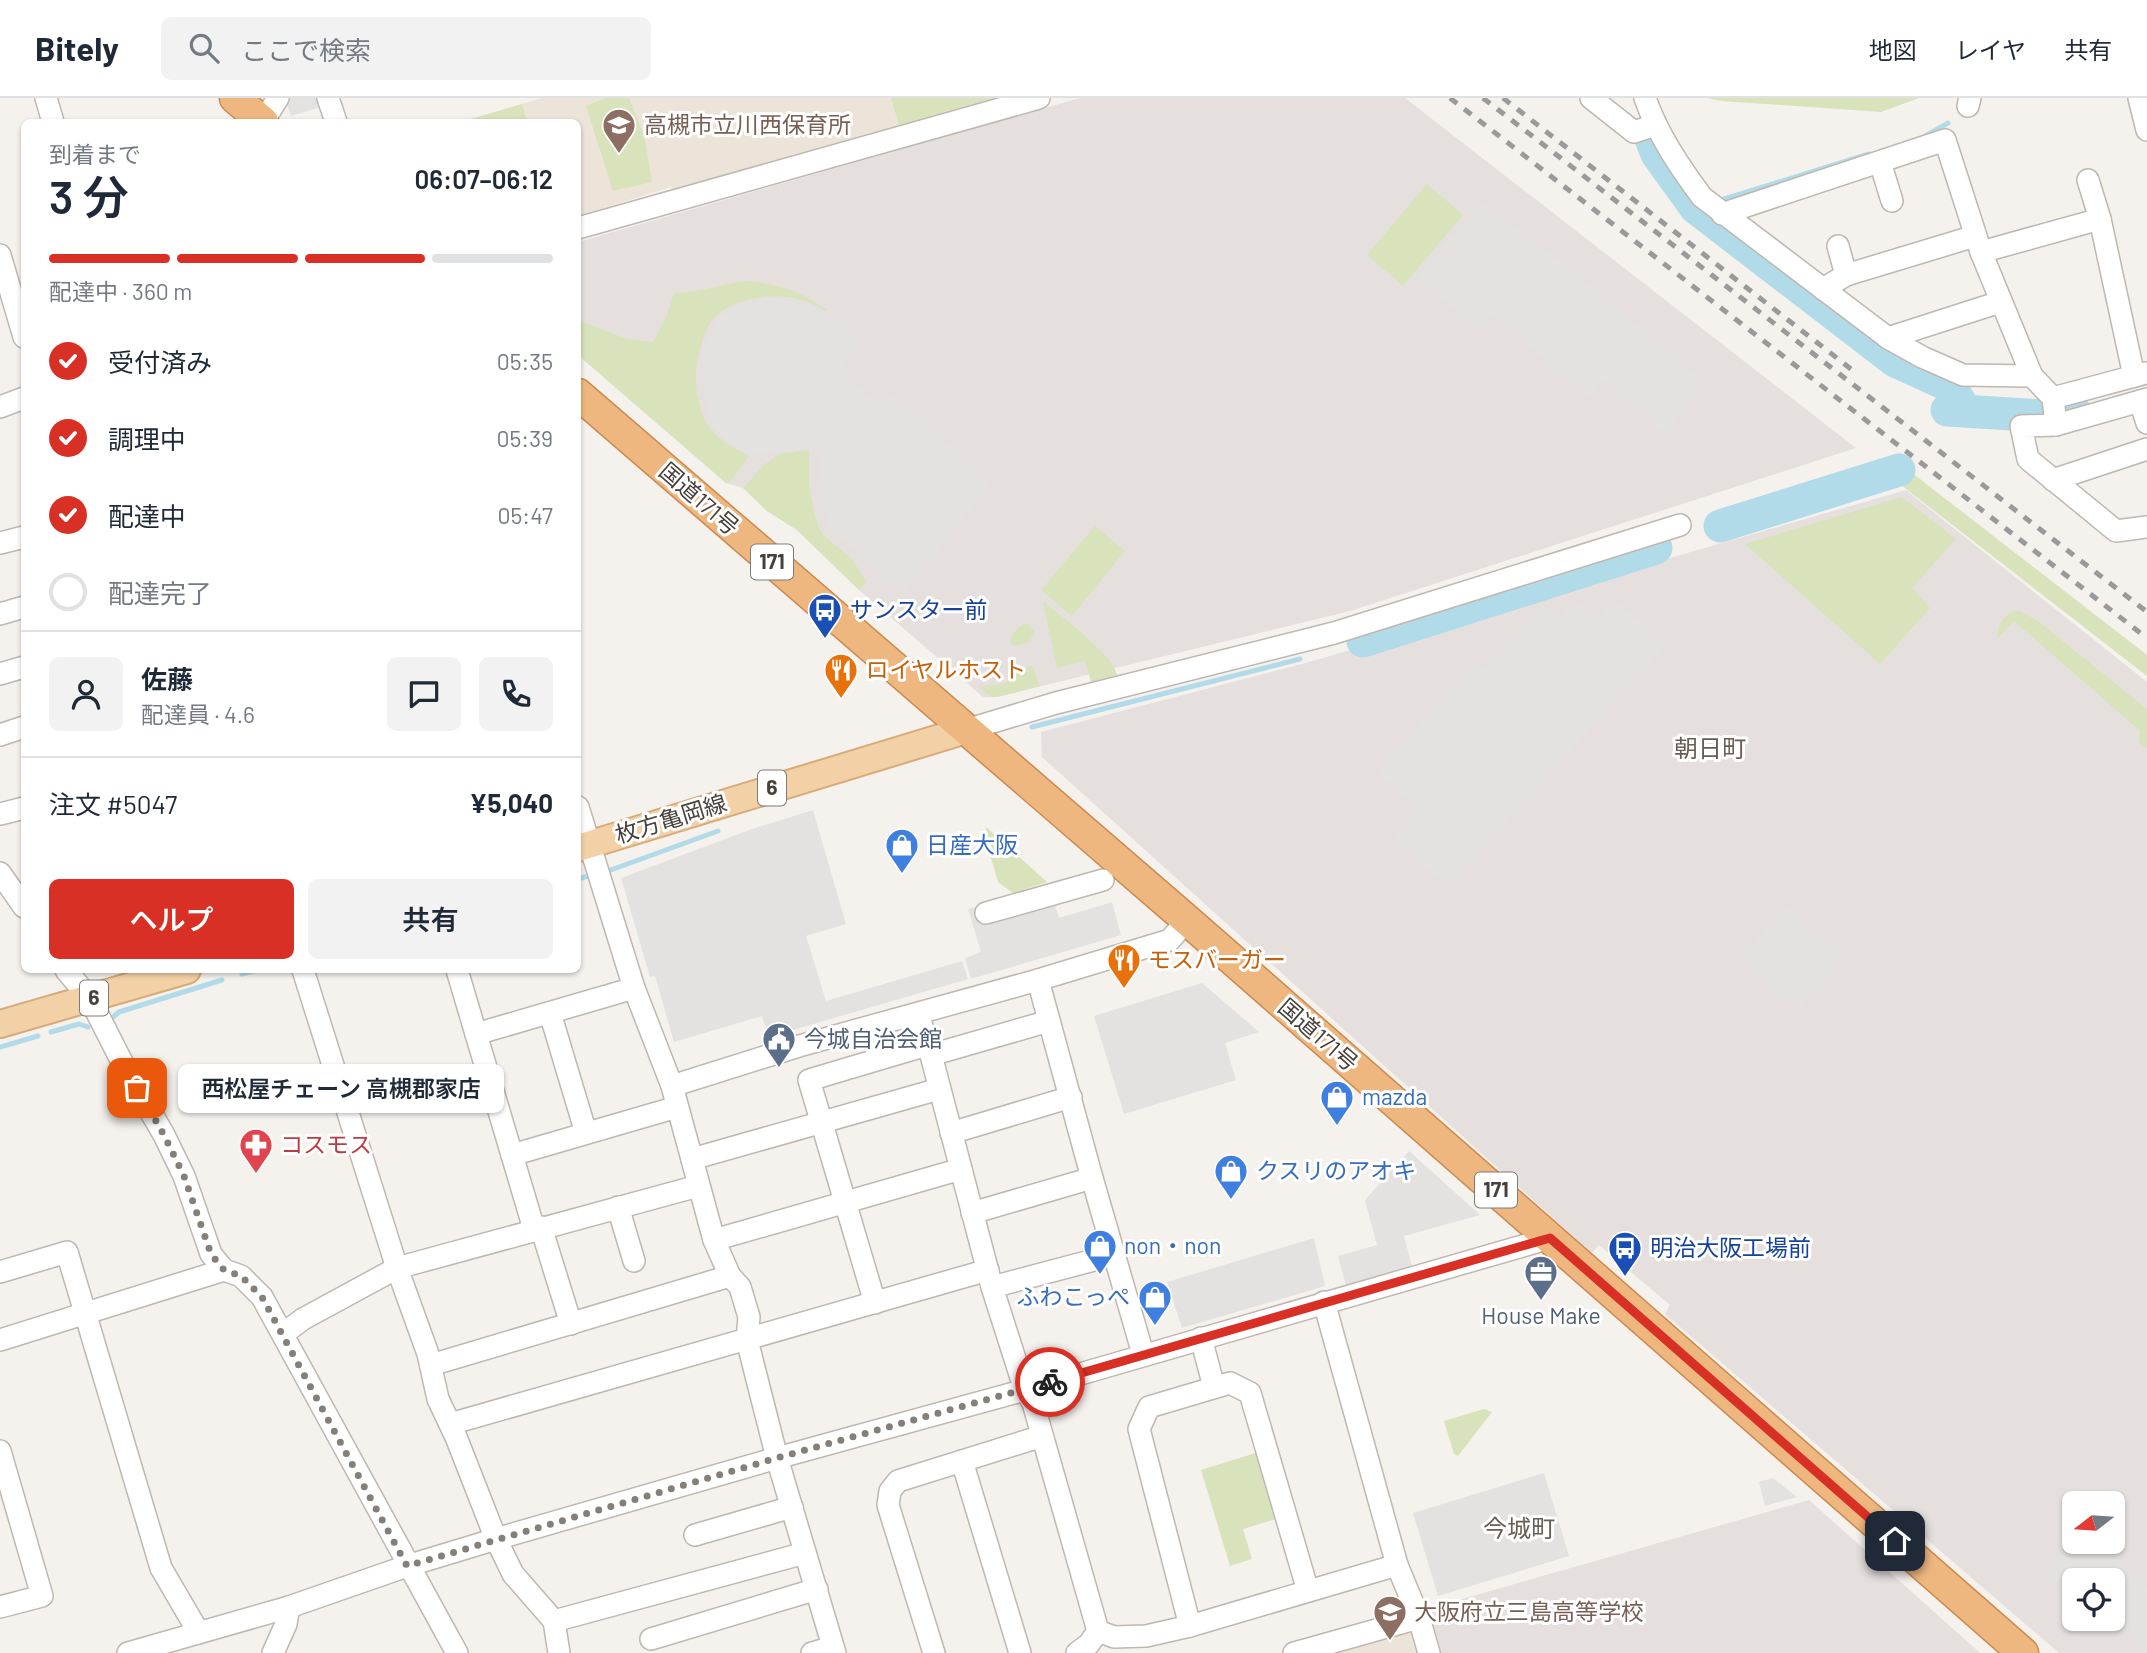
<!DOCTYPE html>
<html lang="ja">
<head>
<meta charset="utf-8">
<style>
  body { margin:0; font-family:Barlow,"Noto Sans JP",sans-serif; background:#f2f2f3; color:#1f2937; height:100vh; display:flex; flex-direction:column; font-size:26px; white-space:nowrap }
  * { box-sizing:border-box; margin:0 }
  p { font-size:23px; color:#747a83 }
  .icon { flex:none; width:38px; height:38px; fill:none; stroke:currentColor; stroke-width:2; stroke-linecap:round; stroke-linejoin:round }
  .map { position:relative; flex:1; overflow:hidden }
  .panel { position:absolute; left:21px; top:21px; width:560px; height:854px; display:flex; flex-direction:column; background:#fff; border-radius:10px; box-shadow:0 2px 5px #0004 }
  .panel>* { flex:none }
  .needle { width:46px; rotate:253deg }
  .buttons { position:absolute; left:2062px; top:1393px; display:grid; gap:14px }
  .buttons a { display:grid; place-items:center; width:63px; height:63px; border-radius:10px; background:#fff; box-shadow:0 2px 5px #0004; font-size:35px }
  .pin { position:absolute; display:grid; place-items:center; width:60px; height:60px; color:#fff; margin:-30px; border-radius:14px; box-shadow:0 4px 10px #0006 }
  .courier { position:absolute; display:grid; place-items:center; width:70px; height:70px; margin:-35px; border:5px solid #d93025; border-radius:50%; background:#fff; color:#222; box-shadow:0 2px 9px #0007 }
  .bubble { position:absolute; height:49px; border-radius:10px; background:#fff; box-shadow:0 2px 5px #0004; font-size:23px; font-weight:600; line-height:49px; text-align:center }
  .overview em { font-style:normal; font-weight:600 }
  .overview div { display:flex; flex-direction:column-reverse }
  .overview { display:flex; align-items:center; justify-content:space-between; height:119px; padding:0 28px }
  h1 { font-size:46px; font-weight:600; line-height:52px }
  .bar { display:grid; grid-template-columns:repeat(4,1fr); gap:10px 7px; align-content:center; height:84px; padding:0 28px }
  .bar i { height:9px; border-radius:5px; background:#e0e1e3 }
  .bar .current { background:#d93025 }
  .bar p { grid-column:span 4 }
  .line { display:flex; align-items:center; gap:18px; padding:0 28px; border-top:2px solid #e0e1e3 }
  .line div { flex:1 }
  .round { display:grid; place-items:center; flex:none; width:74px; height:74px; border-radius:10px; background:#f2f2f3 }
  ol { padding:0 28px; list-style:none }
  li { display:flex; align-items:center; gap:21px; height:77px }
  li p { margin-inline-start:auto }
  li .icon { padding:7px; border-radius:50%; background:#d93025; color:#fff; stroke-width:4 }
  li:last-child { color:#747a83 }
  li i { width:38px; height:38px; border:4px solid #e0e1e3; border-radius:50% }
  .cta { display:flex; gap:14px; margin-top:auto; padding:14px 28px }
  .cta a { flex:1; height:80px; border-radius:10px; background:#d93025; color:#fff; font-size:28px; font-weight:600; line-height:80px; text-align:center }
  .cta a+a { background:#f2f2f3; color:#1f2937 }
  header { display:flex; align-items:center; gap:42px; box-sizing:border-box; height:98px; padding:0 35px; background:#fff; border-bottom:2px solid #e0e1e3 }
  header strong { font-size:33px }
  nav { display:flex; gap:38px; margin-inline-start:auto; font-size:24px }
  .search { width:490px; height:63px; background:#f2f2f3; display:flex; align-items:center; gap:18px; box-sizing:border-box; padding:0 24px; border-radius:10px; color:#747a83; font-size:26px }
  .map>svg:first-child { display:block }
</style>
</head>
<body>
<header>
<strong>Bitely</strong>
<div class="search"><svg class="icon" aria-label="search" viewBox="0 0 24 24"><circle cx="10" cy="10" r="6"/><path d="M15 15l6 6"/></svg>ここで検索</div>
<nav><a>地図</a><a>レイヤ</a><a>共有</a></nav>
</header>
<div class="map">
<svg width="2147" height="1555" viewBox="0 0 2147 1555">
  <rect width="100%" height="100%" fill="#f5f1ed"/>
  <!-- industrial -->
  <g fill="#e5e0de" fill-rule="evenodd">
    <polygon points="1080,0 1405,0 1856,350 1350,513 997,599 983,599 859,492 797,432 767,413 743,390 726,385 578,257 578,144"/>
    <path d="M1906,392L2147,584V1555H2059L1665,1216L1670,1207L1599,1147L1592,1155L1042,659L1041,634L1302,566ZM2074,1405H2112V1444H2074ZM2074,1482H2112V1521H2074Z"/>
    <polygon points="1809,1402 1980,1555 1441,1555 1427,1511"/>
  </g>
  <!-- education -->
  <g fill="#ece3d9">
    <polygon points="542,0 1006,0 672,91 671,89 578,118 578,24 528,24 522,6"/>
    <polygon points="1412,1529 1424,1555 1321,1555"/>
  </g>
  <!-- green -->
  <g fill="#d8e3bb">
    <polygon points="605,0 629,0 644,37 652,84 613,93 586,8"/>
    <polygon points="891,0 993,0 899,27"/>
    <polygon points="1707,0 1919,0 1881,14 1722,3"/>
    <polygon points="522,6 528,24 460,24"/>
    <polygon points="1427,86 1463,117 1403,188 1367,157"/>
    <path d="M745,183C779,186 798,192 826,211V213C818,209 810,204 801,202C775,194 735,199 715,219C707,227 703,242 700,253C692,275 696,305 707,326C716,341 734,350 749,358L730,384L726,385L578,257V222L627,241L653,244L666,219L674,195C699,195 721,186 745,183Z"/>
    <polygon points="809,352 809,386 814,414 819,430 824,438 851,460 867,484 859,492 797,432 767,413 743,390 764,367 779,356"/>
    <polygon points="1911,374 2147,557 2147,578 1901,387"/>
    <polygon points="1902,399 1956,441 1912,490 1930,510 1880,566 1745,446"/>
    <polygon points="1095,428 1125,453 1072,518 1041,492"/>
    <path d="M1043,505H1046C1062,520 1114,557 1117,577L1091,584L1085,563L1057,570Z"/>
    <path d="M2014,513H2020L2038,523L2147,611V650L2139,645L2140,633L2014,523L1997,541C1997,528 2002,518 2014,513Z"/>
    <path d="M1027,525L1035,534L1029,544L1015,548L1010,545C1010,536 1020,527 1027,525Z"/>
    <polygon points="1029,568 1033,569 1040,588 997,599 991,599 979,589 1005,585 1021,571"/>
    <polygon points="985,728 1047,784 1013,795 998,784 989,753 992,751"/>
    <polygon points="1484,1311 1492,1314 1458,1358 1454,1356 1444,1323"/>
    <polygon points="1259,1354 1279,1420 1243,1431 1252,1461 1230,1468 1201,1372"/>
  </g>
  <!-- parking -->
  <g fill="#e4e2e0">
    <polygon points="285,0 321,0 324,8 291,18"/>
    <polygon points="1483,105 1599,195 1706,286 1665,335 1604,281 1589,300 1493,216 1478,231 1417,179"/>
    <polygon points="771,200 800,204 827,215 847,231 858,249 838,272 880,308 892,296 991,385 903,496 828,427 818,350 749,356 729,345 710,326 701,259 708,239 717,222 736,208"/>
    <polygon points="1575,502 1597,521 1614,502 1665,547 1448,789 1394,740 1420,712 1378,673 1474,566 1482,573 1541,507 1557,522"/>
    <polygon points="813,712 846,826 806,838 826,903 962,863 968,881 769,939 762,918 674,944 655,878 650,879 621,780 752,731"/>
    <polygon points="1049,787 1059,820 1112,804 1121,837 971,881 965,860 981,854 968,811"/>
    <polygon points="1786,809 1844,860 1798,912 1740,860"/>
    <polygon points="1202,885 1259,934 1225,945 1236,982 1124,1016 1094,918"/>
    <polygon points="1409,1053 1480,1117 1404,1138 1412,1168 1346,1187 1338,1158 1377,1147 1365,1102"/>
    <polygon points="1314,1140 1325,1188 1182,1230 1167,1184"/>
    <polygon points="1544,1375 1569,1458 1438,1498 1413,1415"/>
    <polygon points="1773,1380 1797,1399 1765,1408 1759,1384"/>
    <polygon points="2074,1441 2074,1444 2097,1444 2147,1489 2147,1554 2110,1521 2112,1521 2112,1482 2074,1482 2074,1501 2044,1474"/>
  </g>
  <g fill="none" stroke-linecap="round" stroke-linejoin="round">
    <!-- stream -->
    <g stroke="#b1dbe9" stroke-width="5">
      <polyline points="1922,40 1948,25"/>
      <polyline points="1718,103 1869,56"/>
      <polyline points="1032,629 1300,561"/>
      <polyline points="608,773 718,733"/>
      <polyline points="578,781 588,778"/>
      <polyline points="242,876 257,872"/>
      <polyline points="111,921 119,914 222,882"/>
      <polyline points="51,934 79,926 88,929"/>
      <polyline points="0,949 38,938"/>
    </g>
    <!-- river -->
    <g stroke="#b1dbe9" stroke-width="33">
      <polyline points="1649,36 1657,56 1696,110 1895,263 1950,288 1965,312"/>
      <polyline points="1947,312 2043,318 2074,312"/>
      <polyline points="1720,428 1899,372"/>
      <polyline points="1363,543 1656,450"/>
    </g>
    <defs>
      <g id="minor">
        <polyline points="46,0 53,24"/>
        <polyline points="328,0 336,24"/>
        <polyline points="1591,0 1634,34 1655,27"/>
        <path d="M1645,0C1658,37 1679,68 1702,99L1888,240L1922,259L1963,277L2032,278"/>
        <polyline points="2139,0 2147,32"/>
        <polyline points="1968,8 1970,0"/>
        <polyline points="263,24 278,0"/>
        <polyline points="1880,64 1892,103"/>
        <polyline points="2088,82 2100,121 2134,278"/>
        <polyline points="1722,116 1945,42 1981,154 2032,278 2053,300 2056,327"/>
        <polyline points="578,130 1039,0"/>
        <polyline points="1838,148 1846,177"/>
        <polyline points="1981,154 2100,121"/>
        <polyline points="0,157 24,239"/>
        <polyline points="1823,191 1846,177 1975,138"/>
        <polyline points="1888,240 2000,204"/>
        <polyline points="2053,300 2146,275"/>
        <polyline points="2147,301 2056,327 2021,328 2028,361 2116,433 2147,429"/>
        <polyline points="2140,303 2147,325"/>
        <polyline points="0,309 24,300"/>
        <polyline points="2053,382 2147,351"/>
        <polyline points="0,445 24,439"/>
        <polyline points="0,516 24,509"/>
        <polyline points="0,576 24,569"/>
        <polyline points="966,632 1056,605 1334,535 1680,427"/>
        <polyline points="0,637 24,629"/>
        <polyline points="578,709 634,890 672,988 714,1142 730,1178 740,1189 749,1219 747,1242 777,1360 835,1555"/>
        <polyline points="0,716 24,710"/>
        <polyline points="0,775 24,809"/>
        <polyline points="986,815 1103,782"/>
        <polyline points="66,872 90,901 123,966 164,1037 184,1078 211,1156 224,1172 241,1178 262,1199 457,1555"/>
        <polyline points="303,872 397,1170 428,1256 438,1301 456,1339 496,1441 513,1476 554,1523 559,1555"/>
        <polyline points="457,872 534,1131"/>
        <polyline points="1038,882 1092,1080 1143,1256"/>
        <polyline points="550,915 586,1035"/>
        <polyline points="918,916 931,957 992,1189 1025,1292 1033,1305 1098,1533"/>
        <polyline points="476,936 634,890"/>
        <polyline points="931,957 1049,923"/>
        <polyline points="672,988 799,948 1038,882 1170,842 1187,822"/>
        <polyline points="951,1035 1071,999"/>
        <polyline points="512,1057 677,1009"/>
        <polyline points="692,1061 939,991"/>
        <polyline points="618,1109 634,1163"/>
        <polyline points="972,1115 1092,1080"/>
        <polyline points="541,1129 571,1226"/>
        <polyline points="714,1142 961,1071"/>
        <polyline points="0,1174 67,1154 161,1470 199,1535"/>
        <polyline points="992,1189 1113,1157"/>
        <polyline points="1324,1204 1397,1467 1419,1520 1429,1555"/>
        <polyline points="875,1205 809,982 927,947"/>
        <polyline points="283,1236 303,1221 397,1170 698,1088"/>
        <polyline points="1201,1240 1214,1289"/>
        <polyline points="0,1242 224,1172"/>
        <polyline points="431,1267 730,1178"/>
        <polyline points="450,1326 988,1172"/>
        <polyline points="0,1353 42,1498 0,1509"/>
        <polyline points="962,1363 1020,1555"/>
        <polyline points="695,1437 792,1409"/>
        <polyline points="554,1523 805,1455"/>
        <polyline points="1190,1528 1139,1331 1149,1309 1230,1285 1250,1295 1308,1493"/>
        <polyline points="651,1541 817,1491"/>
        <polyline points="128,1555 289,1509 407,1468 496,1441 777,1360 1025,1292 1550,1140"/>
        <polyline points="273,1555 286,1526 289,1509"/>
        <polyline points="812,1555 833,1549"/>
        <polyline points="934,1555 888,1407 890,1393 898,1383 1042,1338"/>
        <polyline points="1077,1555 1089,1546 1098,1533 1114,1539 1146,1538 1190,1528 1397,1467"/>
        <polyline points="1294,1555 1419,1520"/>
      </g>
      <g id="major">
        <polyline points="578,750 966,632"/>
        <polyline points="0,926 187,872"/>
      </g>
      <g id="highway">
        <polyline points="235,0 263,24"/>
        <polyline points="578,296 1187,822 2023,1555"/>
      </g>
    </defs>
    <!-- minor casing -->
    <use href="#minor" stroke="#bfb7b0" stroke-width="24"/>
    <!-- major casing -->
    <use href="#major" stroke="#d7ab78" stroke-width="30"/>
    <!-- highway casing -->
    <use href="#highway" stroke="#cc8a4f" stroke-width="33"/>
    <!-- minor -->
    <use href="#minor" stroke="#fff" stroke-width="21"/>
    <!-- major -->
    <use href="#major" stroke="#f3d1a7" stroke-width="26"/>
    <!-- highway -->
    <use href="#highway" stroke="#eeb77f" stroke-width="30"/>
    <!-- rail -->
    <g stroke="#9a9a9a" stroke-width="5" stroke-dasharray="9 9" stroke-linecap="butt">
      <polyline points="1450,0 2147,540"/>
      <polyline points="1483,0 2147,514"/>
      <polyline points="1503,0 1851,271"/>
    </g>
  </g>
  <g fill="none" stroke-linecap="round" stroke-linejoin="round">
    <!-- done -->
    <polyline stroke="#857f79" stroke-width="7" stroke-dasharray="0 12.6" points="137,990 164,1037 184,1078 211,1156 224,1172 241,1178 262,1199 407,1468 777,1360 1050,1284"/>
    <!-- route -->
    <polyline stroke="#d93025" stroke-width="9" points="1050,1284 1550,1140 1895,1443"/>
  </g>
  <!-- icons -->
  <defs>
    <symbol id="school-pin" viewBox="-11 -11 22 30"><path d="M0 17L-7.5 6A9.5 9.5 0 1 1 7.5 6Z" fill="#8d6e63" stroke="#fff"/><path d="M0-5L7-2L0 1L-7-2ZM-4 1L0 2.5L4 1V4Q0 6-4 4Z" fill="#fff"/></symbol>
    <symbol id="bus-pin" viewBox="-11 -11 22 30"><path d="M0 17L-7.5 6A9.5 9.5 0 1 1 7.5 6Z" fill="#1a4fb4" stroke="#fff"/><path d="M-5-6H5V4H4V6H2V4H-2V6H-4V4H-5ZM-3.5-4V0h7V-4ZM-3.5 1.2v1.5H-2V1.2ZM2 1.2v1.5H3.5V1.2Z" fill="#fff"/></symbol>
    <symbol id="restaurant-pin" viewBox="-11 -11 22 30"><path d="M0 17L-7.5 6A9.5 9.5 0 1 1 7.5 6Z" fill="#e8710a" stroke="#fff"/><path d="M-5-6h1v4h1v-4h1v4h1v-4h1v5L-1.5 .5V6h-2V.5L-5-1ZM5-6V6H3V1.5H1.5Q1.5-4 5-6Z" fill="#fff"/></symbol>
    <symbol id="shop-pin" viewBox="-11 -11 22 30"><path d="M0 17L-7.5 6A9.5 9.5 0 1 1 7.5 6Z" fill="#3f7fe0" stroke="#fff"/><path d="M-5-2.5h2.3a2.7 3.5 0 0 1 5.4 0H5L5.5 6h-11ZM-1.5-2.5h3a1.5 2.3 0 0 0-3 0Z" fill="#fff"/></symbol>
    <symbol id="civic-pin" viewBox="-11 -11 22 30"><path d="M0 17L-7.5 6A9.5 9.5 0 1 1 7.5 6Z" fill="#5c6f8a" stroke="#fff"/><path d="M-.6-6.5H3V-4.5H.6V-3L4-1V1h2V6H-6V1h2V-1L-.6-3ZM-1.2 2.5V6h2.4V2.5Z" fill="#fff"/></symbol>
    <symbol id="pharmacy-pin" viewBox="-11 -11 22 30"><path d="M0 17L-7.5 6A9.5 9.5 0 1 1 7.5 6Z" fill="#e0444e" stroke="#fff"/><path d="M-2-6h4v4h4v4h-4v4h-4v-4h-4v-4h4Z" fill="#fff"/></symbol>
    <symbol id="office-pin" viewBox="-11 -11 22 30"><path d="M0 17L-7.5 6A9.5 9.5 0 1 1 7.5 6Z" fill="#5c6f8a" stroke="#fff"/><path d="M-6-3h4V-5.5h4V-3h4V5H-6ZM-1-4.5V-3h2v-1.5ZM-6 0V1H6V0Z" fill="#fff"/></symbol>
  </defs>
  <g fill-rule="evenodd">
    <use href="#school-pin" x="600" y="8" width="38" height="52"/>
    <use href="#bus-pin" x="806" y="493" width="38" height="52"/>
    <use href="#restaurant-pin" x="822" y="553" width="38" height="52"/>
    <use href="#shop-pin" x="883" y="728" width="38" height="52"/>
    <use href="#restaurant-pin" x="1105" y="843" width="38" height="52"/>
    <use href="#civic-pin" x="760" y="922" width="38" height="52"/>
    <use href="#shop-pin" x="1318" y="980" width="38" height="52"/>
    <use href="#pharmacy-pin" x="237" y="1028" width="38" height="52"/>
    <use href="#shop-pin" x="1212" y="1054" width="38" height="52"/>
    <use href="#shop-pin" x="1081" y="1129" width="38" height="52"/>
    <use href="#bus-pin" x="1606" y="1131" width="38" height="52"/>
    <use href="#office-pin" x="1522" y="1155" width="38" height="52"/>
    <use href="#shop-pin" x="1136" y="1180" width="38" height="52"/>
    <use href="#school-pin" x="1371" y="1495" width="38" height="52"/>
  </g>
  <g text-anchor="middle" stroke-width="6" stroke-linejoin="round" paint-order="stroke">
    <!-- shield labels -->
    <g fill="#fff" stroke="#7f7a76" stroke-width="2">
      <rect x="751" y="446.5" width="42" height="35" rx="5"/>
      <rect x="758" y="672.5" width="28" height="35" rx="5"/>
      <rect x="80" y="882.5" width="28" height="35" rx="5"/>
      <rect x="1475" y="1074.5" width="42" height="35" rx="5"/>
    </g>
    <g font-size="21" font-weight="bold" fill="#48413b">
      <text x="772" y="471">171</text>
      <text x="772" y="697">6</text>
      <text x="94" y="907">6</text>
      <text x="1496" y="1099">171</text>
    </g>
    <!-- education labels -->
    <g font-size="23" fill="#785e54" stroke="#fff" text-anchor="start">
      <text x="644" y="35">高槻市立川西保育所</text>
      <text x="1414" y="1522">大阪府立三島高等学校</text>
    </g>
    <!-- street labels -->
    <g font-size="23" fill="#48413b" stroke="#fff">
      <text transform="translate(699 401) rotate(41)" y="8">国道171号</text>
      <text transform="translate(671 721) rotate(-17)" y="8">枚方亀岡線</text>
      <text transform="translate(1318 937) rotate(41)" y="8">国道171号</text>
    </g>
    <!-- transit labels -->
    <g font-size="23" fill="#164399" stroke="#fff" text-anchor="start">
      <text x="850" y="520">サンスター前</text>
      <text x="1650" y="1158">明治大阪工場前</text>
    </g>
    <!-- food labels -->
    <g font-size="23" fill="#c56008" stroke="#fff" text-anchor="start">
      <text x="866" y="580">ロイヤルホスト</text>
      <text x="1148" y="870">モスバーガー</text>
    </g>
    <!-- shop labels -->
    <g font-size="23" fill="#366cbe" stroke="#fff" text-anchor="start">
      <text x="926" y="755">日産大阪</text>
      <text x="1362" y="1007">mazda</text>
      <text x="1256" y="1081">クスリのアオキ</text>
      <text x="1124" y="1156">non・non</text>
      <text x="1130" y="1207" text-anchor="end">ふわこっぺ</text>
    </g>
    <!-- service labels -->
    <g font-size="23" fill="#4e5e75" stroke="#fff" text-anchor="start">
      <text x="804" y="949">今城自治会館</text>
      <text x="1541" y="1226" text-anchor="middle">House Make</text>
    </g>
    <!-- health labels -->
    <g font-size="23" fill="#be3a42" stroke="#fff" text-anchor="start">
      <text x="280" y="1055">コスモス</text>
    </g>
    <!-- neighbourhood labels -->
    <g font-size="24" fill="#6a5d53" stroke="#fff">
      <text x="1710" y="659">朝日町</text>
      <text x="1519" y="1439">今城町</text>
    </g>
  </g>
</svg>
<div class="buttons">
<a><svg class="needle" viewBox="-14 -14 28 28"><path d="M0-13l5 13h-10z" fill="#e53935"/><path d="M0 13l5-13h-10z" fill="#747a83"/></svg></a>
<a><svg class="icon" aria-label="locate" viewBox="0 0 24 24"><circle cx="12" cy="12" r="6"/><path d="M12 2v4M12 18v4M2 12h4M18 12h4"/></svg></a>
</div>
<div class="pin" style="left:137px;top:990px;background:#ea580c"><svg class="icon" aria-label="bag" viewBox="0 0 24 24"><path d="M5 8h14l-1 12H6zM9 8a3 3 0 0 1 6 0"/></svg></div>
<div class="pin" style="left:1895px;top:1443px;background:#1f2937"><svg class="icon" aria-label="home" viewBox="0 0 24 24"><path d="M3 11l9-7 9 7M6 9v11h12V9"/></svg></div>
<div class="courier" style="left:1050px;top:1284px"><svg class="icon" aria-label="bike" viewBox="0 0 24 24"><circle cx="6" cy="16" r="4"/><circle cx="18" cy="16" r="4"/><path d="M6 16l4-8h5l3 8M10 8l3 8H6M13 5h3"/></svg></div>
<div class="bubble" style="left:178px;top:966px;width:326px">西松屋チェーン 高槻郡家店</div>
<section class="panel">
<div class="overview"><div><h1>3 分</h1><p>到着まで</p></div><em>06:07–06:12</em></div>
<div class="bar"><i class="current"></i><i class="current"></i><i class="current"></i><i></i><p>配達中 · 360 m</p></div>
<ol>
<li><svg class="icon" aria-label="check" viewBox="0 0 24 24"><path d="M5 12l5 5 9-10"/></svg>受付済み<p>05:35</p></li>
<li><svg class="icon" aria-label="check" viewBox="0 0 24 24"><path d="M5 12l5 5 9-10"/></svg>調理中<p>05:39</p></li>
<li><svg class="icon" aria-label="check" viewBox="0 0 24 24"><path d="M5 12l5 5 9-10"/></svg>配達中<p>05:47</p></li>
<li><i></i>配達完了</li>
</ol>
<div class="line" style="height:126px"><a class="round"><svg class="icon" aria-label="person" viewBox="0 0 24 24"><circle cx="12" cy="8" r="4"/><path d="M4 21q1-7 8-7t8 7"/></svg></a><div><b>佐藤</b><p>配達員 · 4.6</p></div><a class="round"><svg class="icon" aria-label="chat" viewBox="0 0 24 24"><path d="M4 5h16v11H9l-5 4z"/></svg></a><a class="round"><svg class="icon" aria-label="phone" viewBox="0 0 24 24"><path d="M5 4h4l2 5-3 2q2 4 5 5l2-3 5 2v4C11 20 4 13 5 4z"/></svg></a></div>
<div class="line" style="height:91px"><div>注文 #5047</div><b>¥5,040</b></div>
<div class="cta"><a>ヘルプ</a><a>共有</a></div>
</section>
</div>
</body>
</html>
